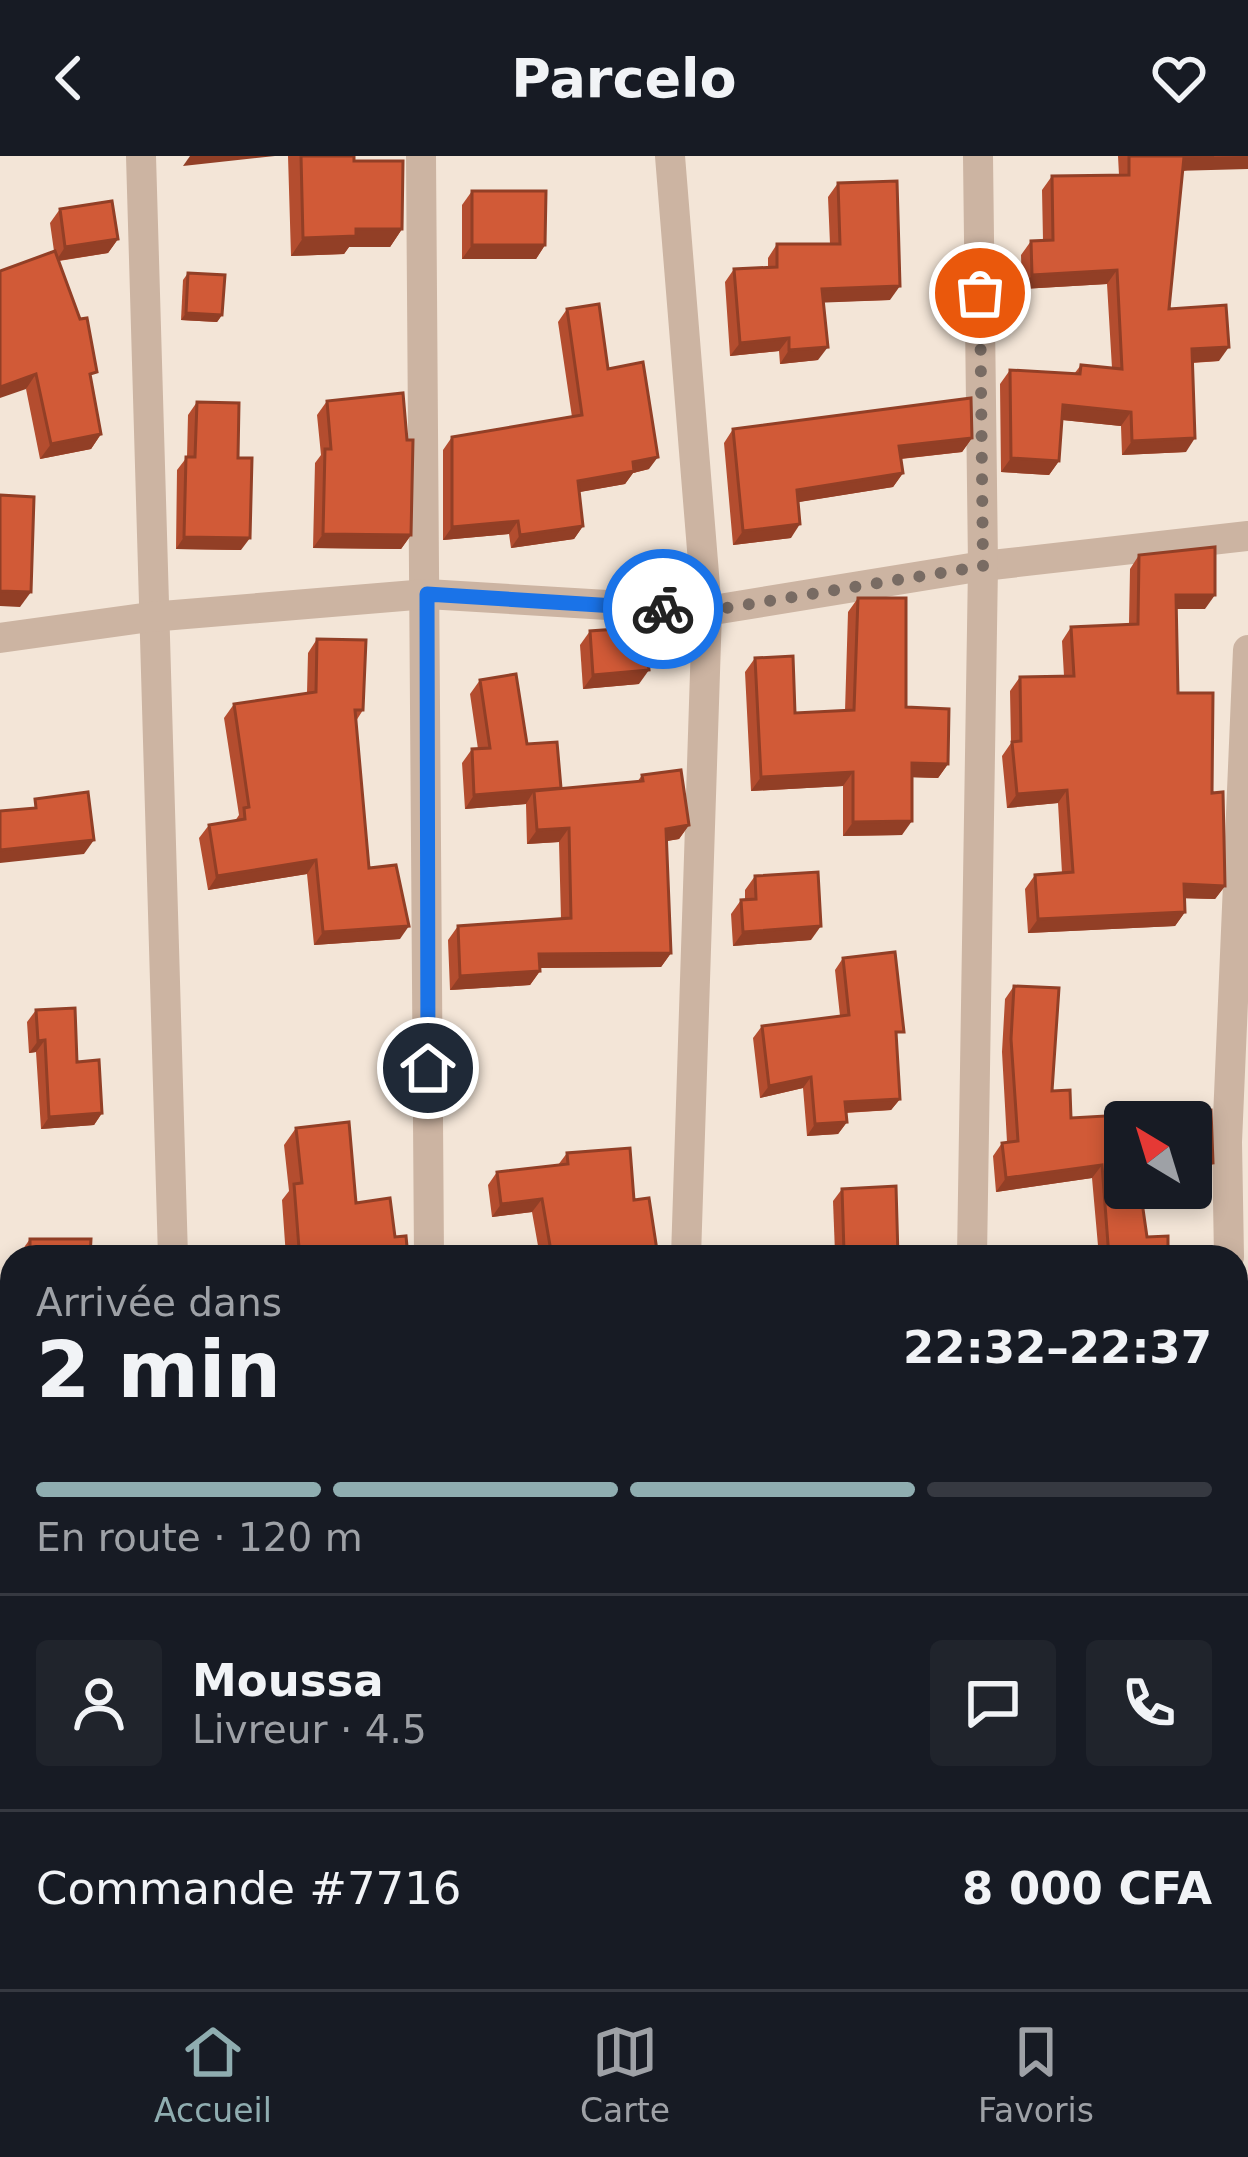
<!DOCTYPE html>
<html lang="fr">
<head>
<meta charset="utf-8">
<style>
  body { margin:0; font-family:"DejaVu Sans",sans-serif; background:#20242c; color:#f1f3f6; height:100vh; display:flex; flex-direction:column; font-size:45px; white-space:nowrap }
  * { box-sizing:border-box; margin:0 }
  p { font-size:39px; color:#9ea1a6 }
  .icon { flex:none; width:66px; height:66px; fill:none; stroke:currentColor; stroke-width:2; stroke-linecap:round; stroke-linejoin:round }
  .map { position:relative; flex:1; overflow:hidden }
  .drawer { position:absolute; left:0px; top:1089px; width:1248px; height:744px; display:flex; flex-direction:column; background:#171b24; border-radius:36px 36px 0 0; box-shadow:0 6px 18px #0003 }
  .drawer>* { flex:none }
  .needle { width:78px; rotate:322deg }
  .tools { position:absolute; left:1104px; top:945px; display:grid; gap:24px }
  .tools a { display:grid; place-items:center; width:108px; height:108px; border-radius:12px; background:#171b24; box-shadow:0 6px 18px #0003; font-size:60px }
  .pin { position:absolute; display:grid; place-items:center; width:102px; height:102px; color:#fff; margin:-51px; border:6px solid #fff; border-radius:50%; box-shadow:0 3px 12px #0007 }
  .courier { position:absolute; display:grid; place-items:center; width:120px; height:120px; margin:-60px; border:9px solid #1a73e8; border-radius:50%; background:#fff; color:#222; box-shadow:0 3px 15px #0007 }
  .headline em { font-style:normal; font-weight:600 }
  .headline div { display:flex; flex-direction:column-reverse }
  .headline { display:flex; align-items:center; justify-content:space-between; height:204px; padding:0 36px }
  h1 { font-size:78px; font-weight:600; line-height:90px }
  .bar { display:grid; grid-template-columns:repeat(4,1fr); gap:18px 12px; align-content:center; height:144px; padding:0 36px }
  .bar i { height:15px; border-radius:9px; background:#363941 }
  .bar .active { background:#8fadb0 }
  .bar p { grid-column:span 4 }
  .line { display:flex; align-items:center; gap:30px; padding:0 36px; border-top:3px solid #363941 }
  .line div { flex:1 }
  .round { display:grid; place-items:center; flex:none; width:126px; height:126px; border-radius:12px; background:#20242c }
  header { display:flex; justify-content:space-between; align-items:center; height:156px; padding:0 36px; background:#171b24; font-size:54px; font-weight:600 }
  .tab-bar { display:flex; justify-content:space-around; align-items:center; height:168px; border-top:3px solid #363941; background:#171b24; font-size:33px; color:#9ea1a6 }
  .tab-bar a { display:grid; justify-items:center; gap:6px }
  .tab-bar .active { color:#8fadb0 }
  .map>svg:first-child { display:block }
</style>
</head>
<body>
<header><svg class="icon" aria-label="back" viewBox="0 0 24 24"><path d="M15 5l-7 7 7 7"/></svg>Parcelo<svg class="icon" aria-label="heart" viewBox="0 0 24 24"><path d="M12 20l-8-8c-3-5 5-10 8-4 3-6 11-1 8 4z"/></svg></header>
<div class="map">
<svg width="1248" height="1833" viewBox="0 0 1248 1833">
  <rect width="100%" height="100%" fill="#f3e5d7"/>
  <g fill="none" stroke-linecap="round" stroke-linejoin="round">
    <!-- street -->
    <g stroke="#ccb4a2" stroke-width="30">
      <polyline points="141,0 173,1101"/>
      <polyline points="421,0 429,1101"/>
      <polyline points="670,0 707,455 686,1101"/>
      <polyline points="0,482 150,461 427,438 707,455 983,410 1248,380"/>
      <polyline points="972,1101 983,410 978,0"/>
      <polyline points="1229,1101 1227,986 1248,494"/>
      <polyline points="1236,1172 1248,1170"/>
      <polyline points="0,1247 12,1246"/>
      <polyline points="1236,1811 1248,1810"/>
      <polyline points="232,1821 236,1833"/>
      <polyline points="691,1821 691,1833"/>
      <polyline points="505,1833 506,1821"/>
      <polyline points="872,1833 1031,1821"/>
    </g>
  </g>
  <!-- wall -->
  <g fill="#b44d2f">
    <polygon points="288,0 354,0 354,5 402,73 390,91 349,91 344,98 291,100"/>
    <polygon points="1118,0 1248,0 1183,15 1169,153 1219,205 1193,207 1186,296 1122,299 1121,270 1062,264 1059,305 1049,319 1001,316 1000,228 1010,214 1074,218 1081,209 1112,212 1107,128 1022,133 1021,99 1031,85 1043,84 1042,34 1052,20 1119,19"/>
    <polygon points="838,27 890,144 824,146 818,204 780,208 779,195 730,200 725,126 734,113 768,111 768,102 777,88 830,88 828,41"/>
    <polygon points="472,35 545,89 536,103 462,103 462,49"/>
    <polygon points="60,53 118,83 108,97 59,105 91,225 101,278 91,293 40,303 26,233 54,95 50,67"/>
    <polygon points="188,117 222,159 217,166 181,164 183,124"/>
    <polygon points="567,153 608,213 649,313 633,317 625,328 579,336 583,370 574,383 511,392 509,378 443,384 443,294 452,281 572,261 558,166"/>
    <polygon points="327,245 411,379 401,393 313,392 315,307 321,299 317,259"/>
    <polygon points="197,246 238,302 241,394 176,393 177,314 187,301 188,259"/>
    <polygon points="733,273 972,282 962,296 901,303 903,317 893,331 798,346 791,382 733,389 724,287"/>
    <polygon points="1139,399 1205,453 1176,453 1178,537 1212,637 1225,730 1215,743 1184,742 1185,756 1175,770 1028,777 1025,733 1035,719 1062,717 1058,647 1007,652 1002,600 1011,587 1010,535 1020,521 1064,520 1062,485 1071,471 1129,468 1130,413"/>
    <polygon points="858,442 906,551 948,608 938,622 912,621 902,679 843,680 843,630 751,635 745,516 755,502 795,557 845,555 848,456"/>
    <polygon points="590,475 639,528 583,533 580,489"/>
    <polygon points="317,483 363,554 356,565 369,712 400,783 314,789 307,718 208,734 199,682 209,669 235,665 239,659 224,562 234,548 307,537 308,497"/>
    <polygon points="480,524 560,633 638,625 642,619 689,669 679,683 666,685 671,797 661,811 540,812 540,815 530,829 450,834 448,784 458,770 561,763 559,686 527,688 526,648 465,653 462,607 472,593 478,593 470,538"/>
    <polygon points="755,720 811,784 733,790 731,758 741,744 745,744 745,734"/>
    <polygon points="843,802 897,886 900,943 891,954 846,957 847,966 838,978 807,980 803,932 760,942 753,882 762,870 840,860 835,814"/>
    <polygon points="1014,830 1059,832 1052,935 1070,934 1071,962 1211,954 1213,1007 1204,1021 1191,1022 1191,966 1125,966 1125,1032 1140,1032 1147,1081 1168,1080 1168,1101 1099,1101 1092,1022 996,1036 993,1000 1002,987 1007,986 1002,896 1005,843"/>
    <polygon points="36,854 77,906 102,957 94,969 41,973 36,896 29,897 27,866"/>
    <polygon points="296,972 356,1047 395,1081 408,1101 286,1101 282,1044 289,1035 284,989"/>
    <polygon points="567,997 634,1044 658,1101 540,1101 532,1056 492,1061 488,1029 497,1016 558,1009"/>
    <polygon points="842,1033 898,1101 835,1097 833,1045"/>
    <polygon points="30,1083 90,1101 20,1101 20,1097"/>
    <polygon points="1248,1209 1248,1245 1244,1245 1244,1215"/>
    <polygon points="12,1257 12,1354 5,1266"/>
  </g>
  <!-- shaded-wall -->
  <g fill="#923f26">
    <polygon points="190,0 275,0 183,10"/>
    <polygon points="1248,0 1248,13 1174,15 1184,1"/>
    <polygon points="356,73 402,73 390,91 349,91 344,98 291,100 303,82"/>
    <polygon points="118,83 108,97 56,105 65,91"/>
    <polygon points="472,89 545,89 536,103 462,103"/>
    <polygon points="1117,114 1107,128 1022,133 1032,119"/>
    <polygon points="900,130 890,144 813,147 822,133"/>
    <polygon points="186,157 222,159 217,166 181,164"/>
    <polygon points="789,182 779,195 730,200 740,187"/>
    <polygon points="828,191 818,204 780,208 789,194"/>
    <polygon points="1229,191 1219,205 1182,207 1192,193"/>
    <polygon points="36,218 26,233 0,242 0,231"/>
    <polygon points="1063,249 1131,256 1121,270 1053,263"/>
    <polygon points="101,278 91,293 40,303 51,288"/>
    <polygon points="972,282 962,296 889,304 899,290"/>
    <polygon points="1195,282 1186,296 1122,299 1132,285"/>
    <polygon points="658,301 649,313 633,317 625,328 569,338 578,325 633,306"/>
    <polygon points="1011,302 1059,305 1049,319 1001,316"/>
    <polygon points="903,317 893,331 787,348 797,334"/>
    <polygon points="518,365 509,378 443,384 452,371"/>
    <polygon points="800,368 791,382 733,389 743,375"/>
    <polygon points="583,370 574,383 511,392 520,379"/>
    <polygon points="323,378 411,379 401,393 313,392"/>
    <polygon points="184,381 250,382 241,394 176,393"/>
    <polygon points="0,435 31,436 20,451 0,450"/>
    <polygon points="1176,439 1215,439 1205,453 1166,453"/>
    <polygon points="649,514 639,528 583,533 593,519"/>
    <polygon points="912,607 948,608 938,622 902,621"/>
    <polygon points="853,616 843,630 751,635 761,621"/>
    <polygon points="561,632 534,635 526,648 465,653 474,639"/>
    <polygon points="1067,634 1058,647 1007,652 1017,638"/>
    <polygon points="912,665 902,679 843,680 853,666"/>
    <polygon points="689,669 679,683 656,687 666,673"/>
    <polygon points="569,672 559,686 527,688 537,674"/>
    <polygon points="94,684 84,698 0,707 0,694"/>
    <polygon points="316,704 307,718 208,734 217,720"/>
    <polygon points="1184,728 1225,730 1215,743 1174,742"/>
    <polygon points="1185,756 1175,770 1028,777 1038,763"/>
    <polygon points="409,770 400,783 314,789 323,776"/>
    <polygon points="821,770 811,784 733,790 743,776"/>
    <polygon points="671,797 661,811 529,812 539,798"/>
    <polygon points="540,815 530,829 450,834 460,820"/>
    <polygon points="45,884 36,896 29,897 38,885"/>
    <polygon points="811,921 803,932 760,942 769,930"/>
    <polygon points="900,943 891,954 837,957 845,946"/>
    <polygon points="102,957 94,969 41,973 49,961"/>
    <polygon points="847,966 838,978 807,980 815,968"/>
    <polygon points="1213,1007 1204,1021 1191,1022 1191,1009"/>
    <polygon points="1102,1009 1092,1022 996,1036 1006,1022"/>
    <polygon points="542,1043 532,1056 492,1061 501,1048"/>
    <polygon points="740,1821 802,1821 800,1825 733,1831"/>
  </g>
  <!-- building -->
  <g fill="#d15a37" stroke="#923f26" stroke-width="3">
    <polygon points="301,0 354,0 354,5 403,5 402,73 356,73 356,80 303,82"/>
    <polygon points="1129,0 1214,0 1184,1 1169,153 1226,149 1229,191 1192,193 1195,282 1132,285 1131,256 1063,249 1059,305 1011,302 1010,214 1080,218 1081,209 1122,213 1117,114 1032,119 1031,85 1053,84 1052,20 1129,19"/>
    <polygon points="897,25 900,130 822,133 828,191 789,194 789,182 740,187 734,113 777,111 777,88 840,88 838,27"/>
    <polygon points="472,35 546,35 545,89 472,89"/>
    <polygon points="112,45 118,83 65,91 60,53"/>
    <polygon points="55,95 80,163 87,162 97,216 90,218 101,278 51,288 36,218 0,231 0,115"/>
    <polygon points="188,117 225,119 222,159 186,157"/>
    <polygon points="599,148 608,213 643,206 658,301 633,306 634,315 578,325 583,370 520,379 518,365 452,371 452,281 582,259 567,153"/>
    <polygon points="403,237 407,284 413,284 411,379 323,378 325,293 331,293 327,245"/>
    <polygon points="971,242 972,282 899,290 903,317 797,334 800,368 743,375 733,273"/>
    <polygon points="197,246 239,247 238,302 252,302 250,382 184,381 186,301 195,301"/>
    <polygon points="0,339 34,341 31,436 0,435"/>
    <polygon points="1215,391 1215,439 1176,439 1178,537 1213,537 1212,637 1223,636 1225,730 1184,728 1185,756 1038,763 1035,719 1073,716 1067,634 1017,638 1012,586 1021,585 1020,521 1074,520 1071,471 1138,468 1139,399"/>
    <polygon points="858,442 906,442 906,551 949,553 948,608 912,607 912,665 853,666 853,616 761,621 755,502 793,500 795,557 854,554"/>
    <polygon points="645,471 649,514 593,519 590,475"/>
    <polygon points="317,483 366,484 363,554 355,554 369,712 396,709 409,770 323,776 316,704 217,720 209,669 245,663 244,652 249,651 234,548 316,536"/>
    <polygon points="516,518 527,588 557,586 561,632 474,639 472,593 490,592 480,524"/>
    <polygon points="681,614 689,669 666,673 671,797 539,798 540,815 460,820 458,770 571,762 569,672 537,674 534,635 643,625 642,619"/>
    <polygon points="88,636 94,684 0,694 0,655 36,652 35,643"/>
    <polygon points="818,716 821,770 743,776 741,744 756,743 755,720"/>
    <polygon points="895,796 904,876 896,876 900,943 845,946 847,966 815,968 811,921 769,930 762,870 849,859 843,802"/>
    <polygon points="1014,830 1059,832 1052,935 1070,934 1071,962 1211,954 1213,1007 1191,1009 1191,966 1125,966 1125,1032 1140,1032 1147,1081 1168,1080 1168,1101 1109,1101 1102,1009 1006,1022 1002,987 1018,985 1011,883"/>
    <polygon points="75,852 77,906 99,904 102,957 49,961 45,884 38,885 36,854"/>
    <polygon points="349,966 356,1047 390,1042 395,1081 406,1080 408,1101 295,1101 294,1092 299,1092 294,1028 302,1027 296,972"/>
    <polygon points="630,992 634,1044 649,1042 658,1101 552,1101 542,1043 501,1048 497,1016 568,1008 567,997"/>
    <polygon points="896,1030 898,1101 773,1101 844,1096 842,1033"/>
    <polygon points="30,1083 91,1083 90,1101 30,1101"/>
    <polygon points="0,1404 6,1447 0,1448"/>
    <polygon points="1236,1812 1248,1817 1248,1833 1109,1833 1108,1822 1236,1821"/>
  </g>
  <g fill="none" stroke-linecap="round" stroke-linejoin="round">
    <!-- done -->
    <polyline stroke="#786b63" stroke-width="12" stroke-dasharray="0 21.6" points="663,453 707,455 983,410 980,137"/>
    <!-- route -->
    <polyline stroke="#1a73e8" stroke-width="15" points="428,912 427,438 663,453"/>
  </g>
</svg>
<div class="tools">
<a><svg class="needle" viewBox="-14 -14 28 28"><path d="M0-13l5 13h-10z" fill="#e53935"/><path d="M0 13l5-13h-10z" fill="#9ea1a6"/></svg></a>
</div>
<div class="pin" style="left:980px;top:137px;background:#ea580c"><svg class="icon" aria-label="bag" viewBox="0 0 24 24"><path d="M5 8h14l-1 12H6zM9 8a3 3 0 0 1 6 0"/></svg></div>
<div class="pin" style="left:428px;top:912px;background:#1f2937"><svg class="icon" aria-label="home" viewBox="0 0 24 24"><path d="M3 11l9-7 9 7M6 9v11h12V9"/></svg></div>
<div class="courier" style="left:663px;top:453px"><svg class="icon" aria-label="bike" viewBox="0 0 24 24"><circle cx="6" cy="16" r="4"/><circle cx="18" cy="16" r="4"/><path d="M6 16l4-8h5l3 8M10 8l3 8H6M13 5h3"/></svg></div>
<section class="drawer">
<div class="headline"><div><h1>2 min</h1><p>Arrivée dans</p></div><em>22:32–22:37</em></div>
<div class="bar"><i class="active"></i><i class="active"></i><i class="active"></i><i></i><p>En route · 120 m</p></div>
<div class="line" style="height:216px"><a class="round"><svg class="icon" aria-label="person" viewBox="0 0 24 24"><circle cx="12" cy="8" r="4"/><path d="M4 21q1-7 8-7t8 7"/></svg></a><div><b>Moussa</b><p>Livreur · 4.5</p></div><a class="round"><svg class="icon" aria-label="chat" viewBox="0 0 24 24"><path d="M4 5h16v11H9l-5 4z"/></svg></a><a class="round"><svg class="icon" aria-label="phone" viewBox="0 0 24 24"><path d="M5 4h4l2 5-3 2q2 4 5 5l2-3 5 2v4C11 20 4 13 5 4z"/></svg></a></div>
<div class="line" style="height:156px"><div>Commande #7716</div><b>8 000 CFA</b></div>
</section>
</div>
<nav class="tab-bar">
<a class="active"><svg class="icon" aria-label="home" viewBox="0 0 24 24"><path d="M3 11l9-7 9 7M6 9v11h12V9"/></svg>Accueil</a>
<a><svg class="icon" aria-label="map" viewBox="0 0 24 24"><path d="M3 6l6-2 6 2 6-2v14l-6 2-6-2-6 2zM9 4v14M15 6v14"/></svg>Carte</a>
<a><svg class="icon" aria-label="saved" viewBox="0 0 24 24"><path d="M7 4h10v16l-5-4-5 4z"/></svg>Favoris</a>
</nav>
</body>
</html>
